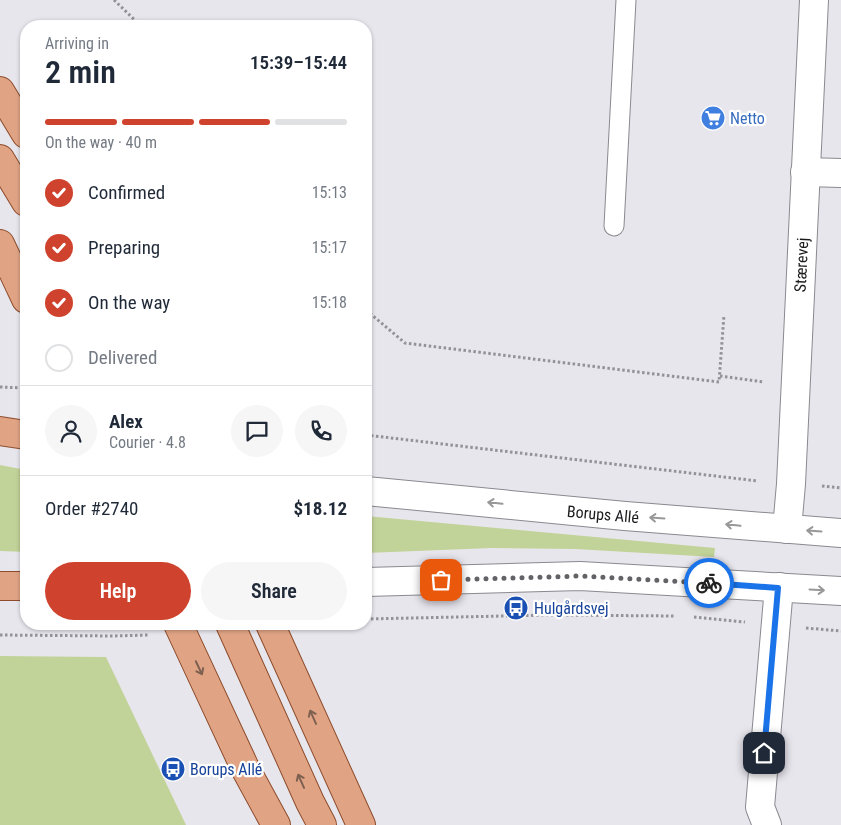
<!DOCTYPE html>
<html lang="en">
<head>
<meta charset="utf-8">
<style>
  body { margin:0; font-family:"Roboto Condensed",sans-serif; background:#f6f6f7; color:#1f2937; height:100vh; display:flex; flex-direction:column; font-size:19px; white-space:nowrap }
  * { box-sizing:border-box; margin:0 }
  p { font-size:16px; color:#747a83 }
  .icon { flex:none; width:28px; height:28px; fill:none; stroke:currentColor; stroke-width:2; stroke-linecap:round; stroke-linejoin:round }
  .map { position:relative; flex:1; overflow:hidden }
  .side { position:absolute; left:20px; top:20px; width:352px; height:610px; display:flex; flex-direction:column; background:#fff; border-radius:20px; box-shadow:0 1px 4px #0004 }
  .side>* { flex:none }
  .pin { position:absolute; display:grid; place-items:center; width:42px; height:42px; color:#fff; margin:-21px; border-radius:10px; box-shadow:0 2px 8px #0006 }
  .courier { position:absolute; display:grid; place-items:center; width:50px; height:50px; margin:-25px; border:4px solid #1a73e8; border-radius:50%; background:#fff; color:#222; box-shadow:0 1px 6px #0007 }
  .head em { font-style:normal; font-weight:600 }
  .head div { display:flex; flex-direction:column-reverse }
  .head { display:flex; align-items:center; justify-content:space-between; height:85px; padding:0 25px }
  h1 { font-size:32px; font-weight:600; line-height:38px }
  .bar { display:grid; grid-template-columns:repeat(4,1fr); gap:8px 5px; align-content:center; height:60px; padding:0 25px }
  .bar i { height:6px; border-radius:4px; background:#e0e1e3 }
  .bar .on { background:#cf432e }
  .bar p { grid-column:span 4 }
  .line { display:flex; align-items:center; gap:12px; padding:0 25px; border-top:1px solid #e0e1e3 }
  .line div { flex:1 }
  .round { display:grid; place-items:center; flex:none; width:52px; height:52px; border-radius:26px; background:#f6f6f7 }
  ol { padding:0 25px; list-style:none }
  li { display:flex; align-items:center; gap:15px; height:55px }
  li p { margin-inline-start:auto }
  li .icon { padding:5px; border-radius:50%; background:#cf432e; color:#fff; stroke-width:4 }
  li:last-child { color:#747a83 }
  li i { width:28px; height:28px; border:2px solid #e0e1e3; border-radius:50% }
  .action { display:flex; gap:10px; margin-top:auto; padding:10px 25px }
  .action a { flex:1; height:58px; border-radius:30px; background:#cf432e; color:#fff; font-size:20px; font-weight:600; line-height:58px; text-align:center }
  .action a+a { background:#f6f6f7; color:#1f2937 }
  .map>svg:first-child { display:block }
</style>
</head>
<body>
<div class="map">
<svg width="841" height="825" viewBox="0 0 841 825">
  <rect width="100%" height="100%" fill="#e8e6ed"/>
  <!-- green -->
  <g fill="#c2d399">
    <polygon points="0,465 26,470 26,552 0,551"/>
    <polygon points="366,516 715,548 714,557 575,549 492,548 366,553"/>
    <polygon points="0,656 106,657 186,825 0,825"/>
  </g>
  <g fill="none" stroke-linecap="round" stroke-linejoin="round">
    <defs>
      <polyline id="service" points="614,226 626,0"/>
      <g id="minor">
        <polyline points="805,172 841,173"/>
        <polyline points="787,529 791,484 814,0"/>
        <polyline points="767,825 760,807 779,587"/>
      </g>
      <g id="tertiary">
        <polyline points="366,491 625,516 841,533"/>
        <polyline points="366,582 580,576 841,591"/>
      </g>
      <g id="primary">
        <polyline points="0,91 26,134"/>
        <polyline points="0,159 26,202"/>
        <polyline points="0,244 26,299"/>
        <polyline points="0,431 26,435"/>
        <polyline points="0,586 26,586"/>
        <polyline points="178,624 245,768 276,825"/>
        <polyline points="230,624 310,802 322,825"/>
        <polyline points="270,624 361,825"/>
      </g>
    </defs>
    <!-- service casing -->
    <use href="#service" stroke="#8a898f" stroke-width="21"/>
    <!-- minor casing -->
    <use href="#minor" stroke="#8a898f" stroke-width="30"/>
    <!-- tertiary casing -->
    <use href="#tertiary" stroke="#8a898f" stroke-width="30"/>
    <!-- primary casing -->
    <use href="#primary" stroke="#8d4c2b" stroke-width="30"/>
    <!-- path -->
    <g stroke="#939297" stroke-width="3" stroke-dasharray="2.5 2.5" stroke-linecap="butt">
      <polyline points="114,0 141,26"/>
      <polyline points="366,310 405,343 719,382 724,315"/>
      <polyline points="720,376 764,382"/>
      <polyline points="0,387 26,388"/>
      <polyline points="366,435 758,481"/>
      <polyline points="822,486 841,488"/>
      <polyline points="694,617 745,622"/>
      <polyline points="366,619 549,615 676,616"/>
      <polyline points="806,628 841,631"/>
      <polyline points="0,635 112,636 149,635"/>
    </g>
    <!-- service -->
    <use href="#service" stroke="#fff" stroke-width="19"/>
    <!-- minor -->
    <use href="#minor" stroke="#fff" stroke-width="28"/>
    <!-- tertiary -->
    <use href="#tertiary" stroke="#fff" stroke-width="28"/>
    <!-- primary -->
    <use href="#primary" stroke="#e0a485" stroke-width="28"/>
  </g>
  <!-- one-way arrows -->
  <defs><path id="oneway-shaft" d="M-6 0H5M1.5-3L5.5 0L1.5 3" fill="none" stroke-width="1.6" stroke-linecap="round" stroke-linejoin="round" transform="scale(1.25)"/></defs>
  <g stroke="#989899">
    <use href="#oneway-shaft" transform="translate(495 503) rotate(-174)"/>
    <use href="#oneway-shaft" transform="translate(657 518) rotate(-176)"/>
    <use href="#oneway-shaft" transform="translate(733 525) rotate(-174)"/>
    <use href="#oneway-shaft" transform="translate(814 531) rotate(-176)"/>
    <use href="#oneway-shaft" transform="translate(817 590) rotate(3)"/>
  </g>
  <g stroke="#7e6051">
    <use href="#oneway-shaft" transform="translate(199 668) rotate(65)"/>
    <use href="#oneway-shaft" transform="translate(313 717) rotate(-114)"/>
    <use href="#oneway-shaft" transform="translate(301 781) rotate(-114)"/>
  </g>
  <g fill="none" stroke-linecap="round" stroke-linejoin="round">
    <!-- done -->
    <polyline stroke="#636266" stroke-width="5" stroke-dasharray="0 9" points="441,580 580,576 709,583"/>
    <!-- route -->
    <polyline stroke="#1a73e8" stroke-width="6" points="709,583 778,588 764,753"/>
  </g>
  <!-- icons -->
  <defs>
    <symbol id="supermarket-disc" viewBox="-11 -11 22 22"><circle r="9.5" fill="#3f7fe0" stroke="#fff"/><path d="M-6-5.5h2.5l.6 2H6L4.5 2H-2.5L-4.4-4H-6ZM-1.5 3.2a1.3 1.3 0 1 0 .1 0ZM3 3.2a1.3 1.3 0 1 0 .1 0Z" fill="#fff"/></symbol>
    <symbol id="bus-disc" viewBox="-11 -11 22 22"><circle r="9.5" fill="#1a4fb4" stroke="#fff"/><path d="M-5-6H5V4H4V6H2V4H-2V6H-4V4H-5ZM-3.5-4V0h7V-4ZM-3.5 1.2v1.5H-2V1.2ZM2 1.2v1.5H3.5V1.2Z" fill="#fff"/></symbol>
  </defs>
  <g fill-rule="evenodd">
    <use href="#supermarket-disc" x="699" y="104" width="28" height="28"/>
    <use href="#bus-disc" x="502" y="594" width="28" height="28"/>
    <use href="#bus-disc" x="159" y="755" width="28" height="28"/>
  </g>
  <g text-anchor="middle" stroke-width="4.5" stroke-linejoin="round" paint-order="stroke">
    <!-- shop labels -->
    <g font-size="16" fill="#366cbe" stroke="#fff" text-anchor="start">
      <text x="730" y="124">Netto</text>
    </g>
    <!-- street labels -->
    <g font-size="16" fill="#1b1b1d" stroke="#fff">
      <text transform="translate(801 265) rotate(-87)" y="6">Stærevej</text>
      <text transform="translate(603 514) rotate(5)" y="6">Borups Allé</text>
    </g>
    <!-- transit labels -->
    <g font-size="16" fill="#164399" stroke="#fff" text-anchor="start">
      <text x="534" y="614">Hulgårdsvej</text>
      <text x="190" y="775">Borups Allé</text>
    </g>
  </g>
</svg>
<div class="pin" style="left:441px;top:580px;background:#ea580c"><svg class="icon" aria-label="bag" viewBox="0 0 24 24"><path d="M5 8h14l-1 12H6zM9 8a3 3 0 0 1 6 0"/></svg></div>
<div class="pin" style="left:764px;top:753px;background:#1f2937"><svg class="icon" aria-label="home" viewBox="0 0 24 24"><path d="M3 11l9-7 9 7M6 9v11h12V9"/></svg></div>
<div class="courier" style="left:709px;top:583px"><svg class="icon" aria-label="bike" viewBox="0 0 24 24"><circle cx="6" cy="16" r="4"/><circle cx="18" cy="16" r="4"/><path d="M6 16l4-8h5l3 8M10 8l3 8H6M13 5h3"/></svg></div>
<section class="side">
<div class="head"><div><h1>2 min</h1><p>Arriving in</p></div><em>15:39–15:44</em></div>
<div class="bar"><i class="on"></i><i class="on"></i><i class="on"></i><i></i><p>On the way · 40 m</p></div>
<ol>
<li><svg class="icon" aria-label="check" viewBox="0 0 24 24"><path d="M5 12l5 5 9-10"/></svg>Confirmed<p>15:13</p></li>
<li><svg class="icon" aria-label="check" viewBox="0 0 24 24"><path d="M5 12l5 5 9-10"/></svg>Preparing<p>15:17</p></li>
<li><svg class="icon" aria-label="check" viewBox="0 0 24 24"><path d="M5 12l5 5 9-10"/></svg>On the way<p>15:18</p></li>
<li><i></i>Delivered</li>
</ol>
<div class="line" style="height:90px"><a class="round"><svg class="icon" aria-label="person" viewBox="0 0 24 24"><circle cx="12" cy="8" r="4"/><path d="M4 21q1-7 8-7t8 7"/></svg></a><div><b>Alex</b><p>Courier · 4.8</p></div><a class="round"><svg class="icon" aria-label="chat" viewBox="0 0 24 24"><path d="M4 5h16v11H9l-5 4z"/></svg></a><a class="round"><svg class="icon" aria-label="phone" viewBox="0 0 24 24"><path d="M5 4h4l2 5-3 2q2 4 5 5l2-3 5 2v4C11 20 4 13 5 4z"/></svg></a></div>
<div class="line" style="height:65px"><div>Order #2740</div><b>$18.12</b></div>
<div class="action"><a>Help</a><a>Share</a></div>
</section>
</div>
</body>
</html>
